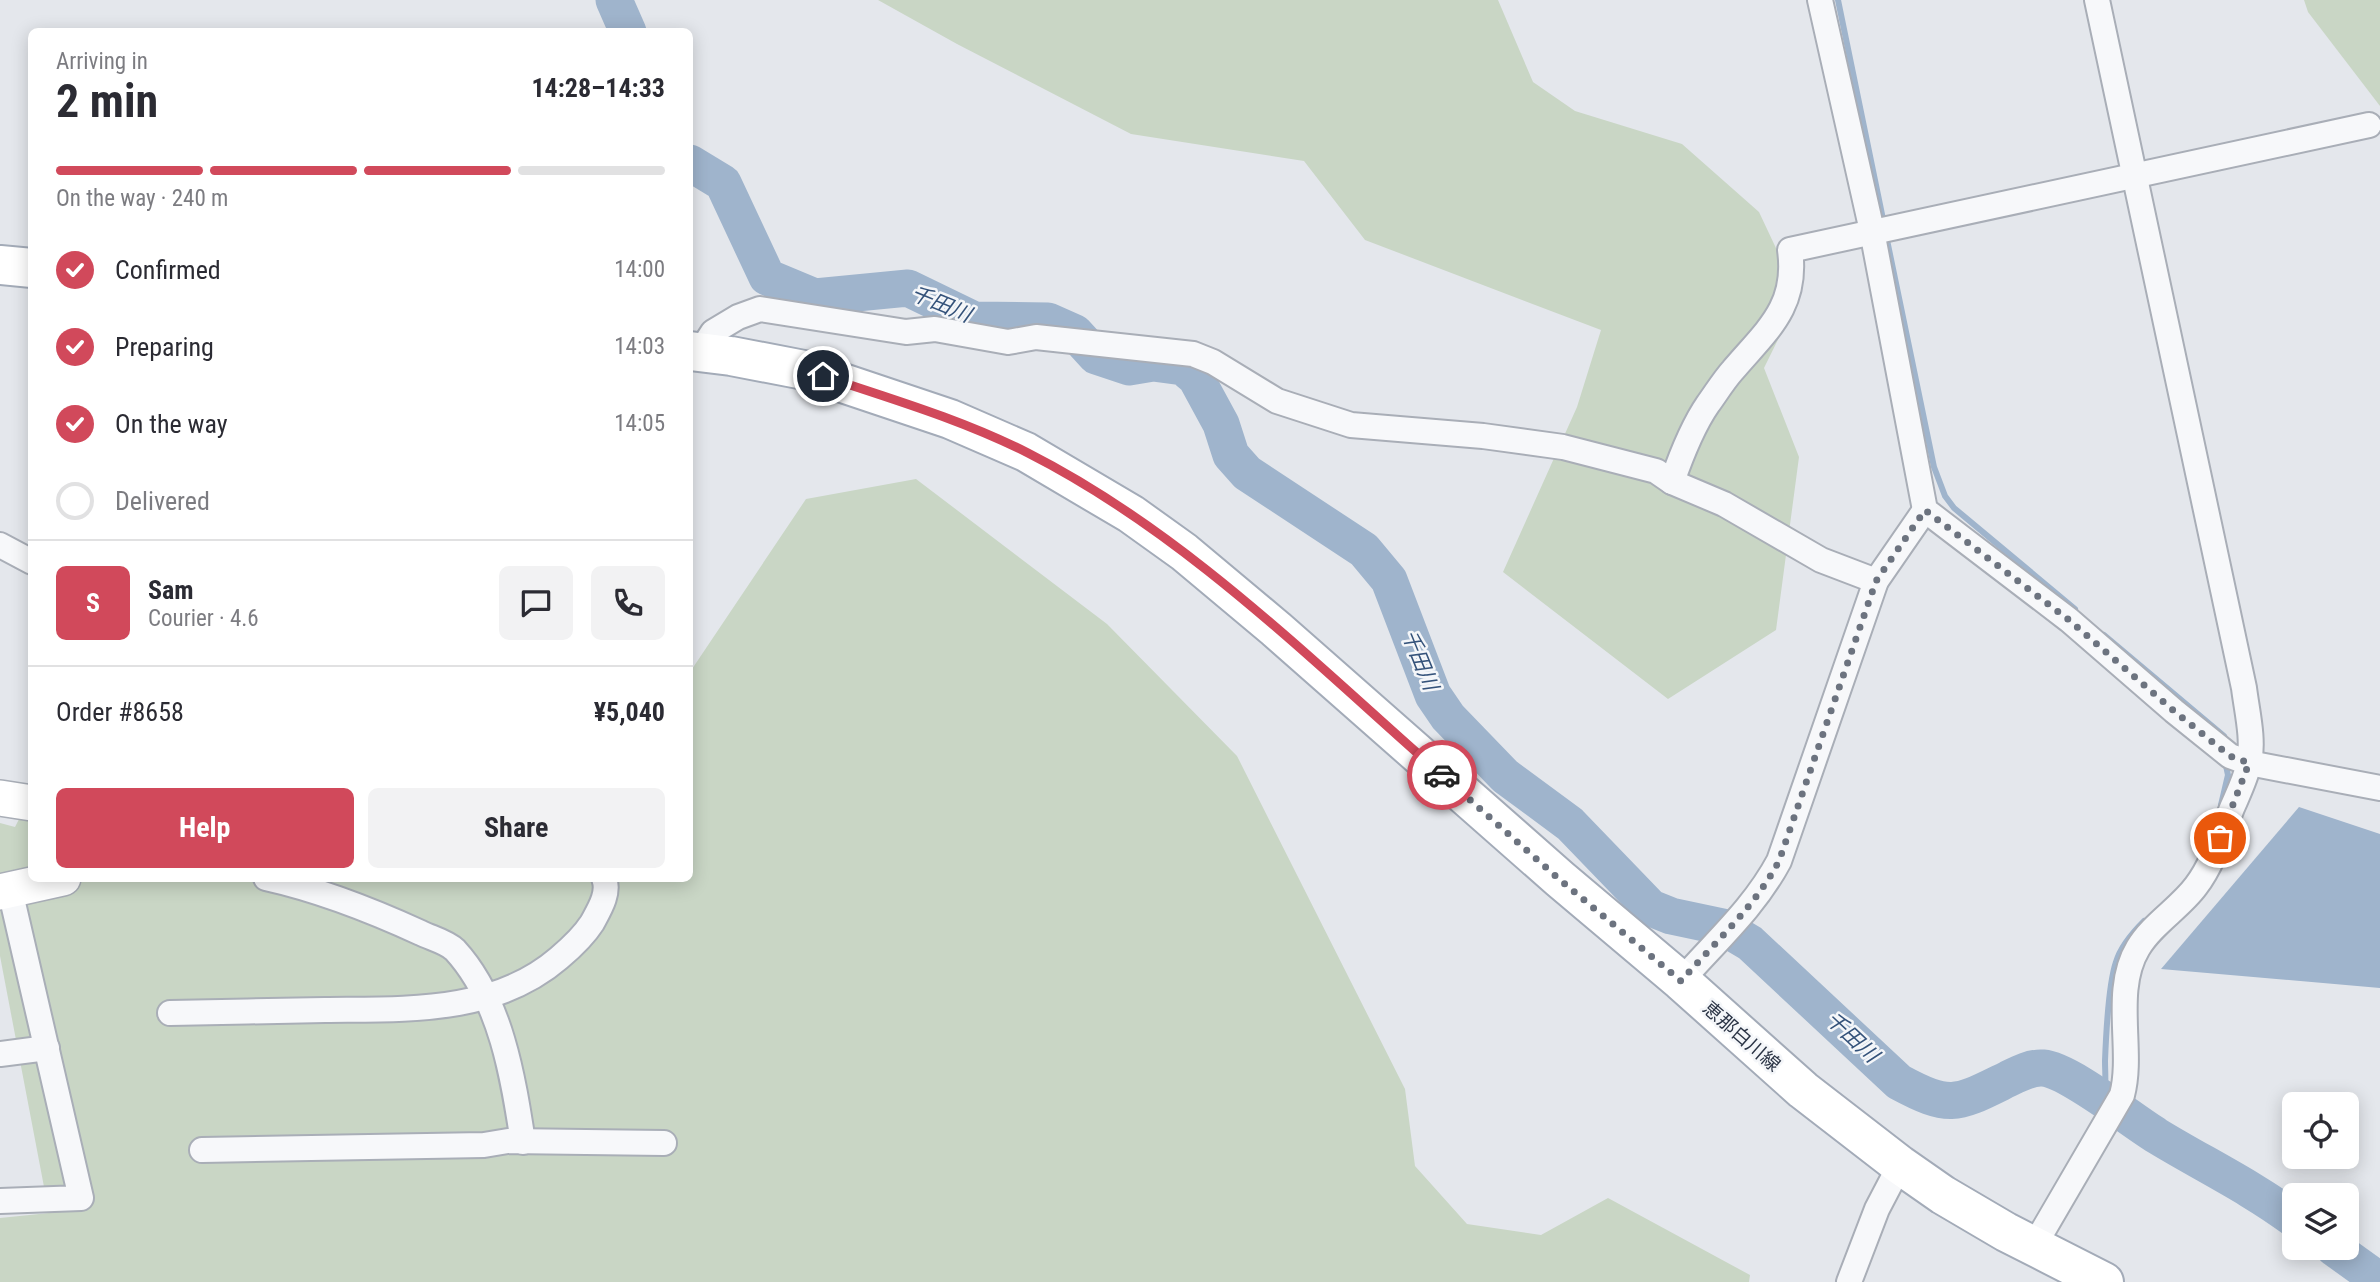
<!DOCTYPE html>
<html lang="en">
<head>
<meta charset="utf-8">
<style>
  body { margin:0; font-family:"Roboto Condensed","Noto Sans JP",sans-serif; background:#f2f2f3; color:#2b2b33; height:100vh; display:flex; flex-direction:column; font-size:26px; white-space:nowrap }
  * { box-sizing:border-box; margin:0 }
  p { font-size:23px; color:#7c7c81 }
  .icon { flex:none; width:38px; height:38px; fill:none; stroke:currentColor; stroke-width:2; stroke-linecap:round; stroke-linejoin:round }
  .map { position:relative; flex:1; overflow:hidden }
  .details { position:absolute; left:28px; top:28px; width:665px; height:854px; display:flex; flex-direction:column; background:#fff; border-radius:10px; box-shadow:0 4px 18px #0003 }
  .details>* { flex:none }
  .buttons { position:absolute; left:2282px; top:1092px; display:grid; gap:14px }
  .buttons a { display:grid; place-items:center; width:77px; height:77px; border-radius:10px; background:#fff; box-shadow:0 4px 18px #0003; font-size:35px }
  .pin { position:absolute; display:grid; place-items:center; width:60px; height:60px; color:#fff; margin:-30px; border:4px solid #fff; border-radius:50%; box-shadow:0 2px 7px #0007 }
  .courier { position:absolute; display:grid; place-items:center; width:70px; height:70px; margin:-35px; border:5px solid #d1495b; border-radius:50%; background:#fff; color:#222; box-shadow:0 2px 9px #0007 }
  .overview em { font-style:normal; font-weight:700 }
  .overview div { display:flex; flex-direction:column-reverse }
  .overview { display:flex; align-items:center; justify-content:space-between; height:119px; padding:0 28px }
  h1 { font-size:46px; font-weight:700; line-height:52px }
  .bar { display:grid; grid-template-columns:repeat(4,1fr); gap:10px 7px; align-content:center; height:84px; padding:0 28px }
  .bar i { height:9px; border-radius:5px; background:#e1e1e2 }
  .bar .current { background:#d1495b }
  .bar p { grid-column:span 4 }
  .line { display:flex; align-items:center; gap:18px; padding:0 28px; border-top:2px solid #e1e1e2 }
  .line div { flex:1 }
  .round { display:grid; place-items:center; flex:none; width:74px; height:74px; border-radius:10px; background:#f2f2f3 }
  ol { padding:0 28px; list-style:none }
  li { display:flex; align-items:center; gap:21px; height:77px }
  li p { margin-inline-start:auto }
  li .icon { padding:7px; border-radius:50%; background:#d1495b; color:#fff; stroke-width:4 }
  li:last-child { color:#7c7c81 }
  li i { width:38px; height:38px; border:4px solid #e1e1e2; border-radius:50% }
  .cta { display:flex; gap:14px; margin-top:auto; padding:14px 28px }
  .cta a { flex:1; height:80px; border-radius:10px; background:#d1495b; color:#fff; font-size:28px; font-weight:700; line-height:80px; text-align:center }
  .cta a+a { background:#f2f2f3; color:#2b2b33 }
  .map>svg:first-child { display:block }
</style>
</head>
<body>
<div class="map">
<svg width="2380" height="1282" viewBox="0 0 2380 1282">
  <rect width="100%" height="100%" fill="#e4e7ec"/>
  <!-- green -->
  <g fill="#c9d6c5">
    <polygon points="878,0 1498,0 1533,82 1575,111 1682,144 1759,212 1799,297 1764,368 1799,457 1776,630 1668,699 1503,572 1577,407 1601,330 1365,240 1304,161 1131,134 957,44"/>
    <polygon points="2304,0 2380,0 2380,106 2308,12"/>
    <polygon points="916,479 1107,624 1237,756 1405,1089 1415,1166 1467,1224 1541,1235 1608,1198 1750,1275 1749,1282 0,1282 0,1218 49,1213 0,956 0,823 15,827 31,796 32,878 690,878 690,672 806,499"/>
  </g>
  <!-- water -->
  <polygon fill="#9fb4cc" points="2299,807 2380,834 2380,988 2161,969"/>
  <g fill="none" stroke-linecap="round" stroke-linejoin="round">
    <!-- stream -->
    <g stroke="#9fb4cc" stroke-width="6">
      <polyline points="1838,0 1884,224"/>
      <polyline points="1886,235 1934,467 1945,496 1954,508 2075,609"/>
      <polyline points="2104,635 2224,736"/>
      <polyline points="2221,805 2228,775 2225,761"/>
      <path d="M2102,1100C2107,1086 2105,1075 2105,1061C2106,1035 2108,986 2116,962C2120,948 2133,932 2144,921"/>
    </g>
    <!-- river -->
    <g stroke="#9fb4cc" stroke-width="37">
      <polyline points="614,0 628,32"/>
      <path d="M690,163L723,183L767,277L815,297L908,288L974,320L1048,321L1075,333L1096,356L1129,367L1153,363L1183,367L1196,378L1221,424L1231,455L1247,473L1364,550L1389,580L1433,695L1448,717L1505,776L1570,824L1651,908L1671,916L1723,927L1750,943L1899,1082C1951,1110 1957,1104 2008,1079C2018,1074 2031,1067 2043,1068C2069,1070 2132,1121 2157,1136C2203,1164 2251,1187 2294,1219"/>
      <polyline points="2334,1248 2380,1281"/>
    </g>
    <defs>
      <g id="street">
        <polyline points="1820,0 1872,231 1925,510 2069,620 2174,711 2230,756 2249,763 2380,788"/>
        <polyline points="700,352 713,332 738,317 760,309 906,332 935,329 1008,342 1036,337 1193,354 1213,362 1277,401 1351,425 1483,436 1563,447 1656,471 1672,482 1724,504 1821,560 1876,581"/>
        <path d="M1672,482C1681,456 1692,427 1708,404C1716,393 1724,380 1733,370C1766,331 1798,307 1790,250L2369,125"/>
        <polyline points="0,545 32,562"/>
        <path d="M266,878C320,890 371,910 421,933C431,938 447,942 455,950C501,1000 513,1077 523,1142"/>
        <path d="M1681,981C1715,942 1754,908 1779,861L1876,581L1925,510"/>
        <path d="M170,1013C222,1012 273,1011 325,1010C406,1009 494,1014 559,958C572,947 583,937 592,923C599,910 610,893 604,878"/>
        <polyline points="0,1054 47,1048"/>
        <polyline points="202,1150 484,1145 508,1141 664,1143"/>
        <polyline points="0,1201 81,1198 10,890"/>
        <path d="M2034,1246L2122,1095C2134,1051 2112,991 2138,948C2152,924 2180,908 2196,886C2213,864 2222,833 2232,808C2238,794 2246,778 2249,763C2254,739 2247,712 2244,688L2097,0"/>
        <polyline points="1849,1282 1877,1209 1900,1165"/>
      </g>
      <g id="secondary">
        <polyline points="0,798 32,803"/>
        <polyline points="0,892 63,878"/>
      </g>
      <g id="primary">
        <polyline points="0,265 32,268"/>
        <polyline points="690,351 731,356 804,370 950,419 1026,452 1131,514 1184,552 1276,629 1560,879 1681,981 1803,1090 1900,1165 1943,1195 2006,1232 2104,1282"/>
      </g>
    </defs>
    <!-- street casing -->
    <use href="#street" stroke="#a9aeb7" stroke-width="28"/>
    <!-- secondary casing -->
    <use href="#secondary" stroke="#a9aeb7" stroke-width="38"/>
    <!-- primary casing -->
    <use href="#primary" stroke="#a3abb8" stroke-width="42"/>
    <!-- street -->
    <use href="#street" stroke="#f7f8fa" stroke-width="24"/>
    <!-- secondary -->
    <use href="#secondary" stroke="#fff" stroke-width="35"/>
    <!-- primary -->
    <use href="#primary" stroke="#fff" stroke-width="38"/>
  </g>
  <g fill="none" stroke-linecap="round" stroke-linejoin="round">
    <!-- done -->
    <path stroke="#6c737f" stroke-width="7" stroke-dasharray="0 12.6" d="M1442,775L1559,879L1681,981C1715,942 1754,908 1779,861L1876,581L1925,510L2069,620L2174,711L2230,756L2249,763L2220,838"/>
    <!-- route -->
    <path stroke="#d1495b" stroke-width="9" d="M823,376C892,399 963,420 1028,453C1184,532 1311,660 1442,775"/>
  </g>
  <g text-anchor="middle" stroke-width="5" stroke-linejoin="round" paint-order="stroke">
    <!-- street labels -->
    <g font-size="19" fill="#2b3445" stroke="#f4f6f9">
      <text transform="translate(1742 1036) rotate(41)" y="7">恵那白川線</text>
    </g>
    <!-- water labels -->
    <g font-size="21" font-style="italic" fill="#34527a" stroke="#f4f6f9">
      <text transform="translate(941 304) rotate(22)" y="7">千田川</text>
      <text transform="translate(1420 660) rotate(68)" y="7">千田川</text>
      <text transform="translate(1852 1037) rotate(43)" y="7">千田川</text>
    </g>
  </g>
</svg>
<div class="buttons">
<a><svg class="icon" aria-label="locate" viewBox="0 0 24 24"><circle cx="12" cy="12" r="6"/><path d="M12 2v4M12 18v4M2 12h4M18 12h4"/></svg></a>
<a><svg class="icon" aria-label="layers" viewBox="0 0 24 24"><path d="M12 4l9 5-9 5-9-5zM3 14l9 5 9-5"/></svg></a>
</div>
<div class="pin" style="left:2220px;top:838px;background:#ea580c"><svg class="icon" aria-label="bag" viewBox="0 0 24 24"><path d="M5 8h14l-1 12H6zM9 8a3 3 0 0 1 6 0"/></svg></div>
<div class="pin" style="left:823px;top:376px;background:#1f2937"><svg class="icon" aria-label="home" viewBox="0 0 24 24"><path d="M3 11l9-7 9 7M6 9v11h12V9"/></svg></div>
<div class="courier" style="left:1442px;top:775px"><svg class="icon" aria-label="car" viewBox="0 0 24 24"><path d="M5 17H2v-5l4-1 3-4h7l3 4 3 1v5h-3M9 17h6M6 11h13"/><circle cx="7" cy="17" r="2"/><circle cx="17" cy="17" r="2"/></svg></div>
<section class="details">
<div class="overview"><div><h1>2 min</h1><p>Arriving in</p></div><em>14:28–14:33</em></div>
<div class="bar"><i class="current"></i><i class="current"></i><i class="current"></i><i></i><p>On the way · 240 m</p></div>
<ol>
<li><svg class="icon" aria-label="check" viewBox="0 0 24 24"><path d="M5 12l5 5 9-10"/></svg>Confirmed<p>14:00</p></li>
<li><svg class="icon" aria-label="check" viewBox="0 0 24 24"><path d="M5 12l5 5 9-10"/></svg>Preparing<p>14:03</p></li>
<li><svg class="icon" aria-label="check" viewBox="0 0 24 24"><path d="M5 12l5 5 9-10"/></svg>On the way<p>14:05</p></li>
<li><i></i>Delivered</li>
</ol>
<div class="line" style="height:126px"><b class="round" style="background:#d1495b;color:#fff">S</b><div><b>Sam</b><p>Courier · 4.6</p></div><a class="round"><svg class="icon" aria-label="chat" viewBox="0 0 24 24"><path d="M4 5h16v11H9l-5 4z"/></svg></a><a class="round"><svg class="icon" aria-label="phone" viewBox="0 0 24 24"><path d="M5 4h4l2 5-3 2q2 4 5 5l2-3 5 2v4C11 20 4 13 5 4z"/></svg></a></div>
<div class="line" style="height:91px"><div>Order #8658</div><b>¥5,040</b></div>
<div class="cta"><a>Help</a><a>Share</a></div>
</section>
</div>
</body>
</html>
